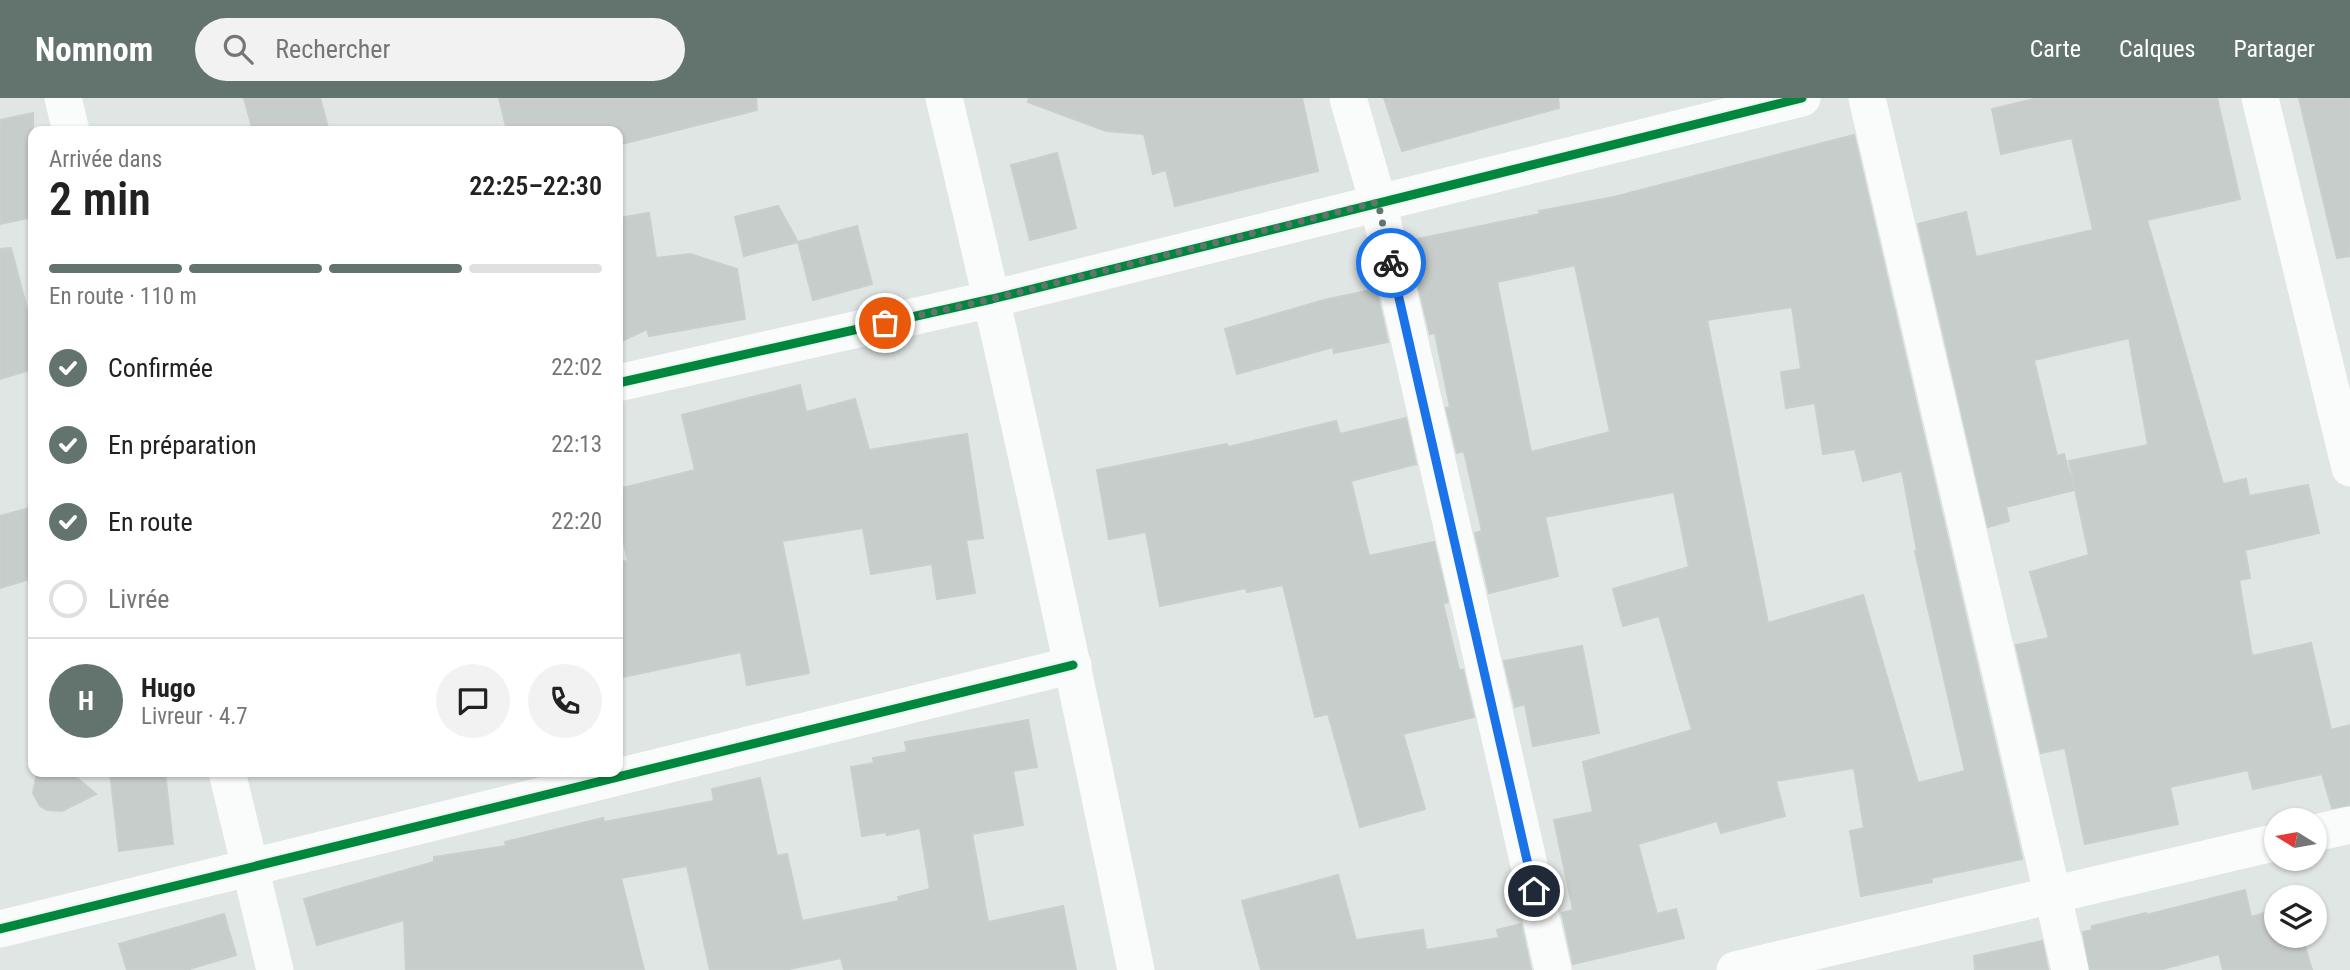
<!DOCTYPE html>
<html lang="fr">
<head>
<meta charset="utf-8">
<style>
  body { margin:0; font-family:"Roboto Condensed",sans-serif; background:#f2f2f2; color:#222; height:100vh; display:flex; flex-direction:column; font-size:26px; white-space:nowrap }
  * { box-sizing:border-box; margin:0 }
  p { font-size:23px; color:#767676 }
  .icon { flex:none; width:38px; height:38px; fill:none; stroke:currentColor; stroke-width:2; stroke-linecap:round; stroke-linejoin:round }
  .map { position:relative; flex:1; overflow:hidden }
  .drawer { position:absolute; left:28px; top:28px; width:595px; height:651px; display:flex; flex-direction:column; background:#fff; border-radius:14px; box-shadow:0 2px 5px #0004 }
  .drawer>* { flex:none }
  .needle { width:46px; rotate:281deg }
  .buttons { position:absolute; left:2264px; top:710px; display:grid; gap:14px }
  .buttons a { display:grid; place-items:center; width:63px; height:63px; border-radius:50%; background:#fff; box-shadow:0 2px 5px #0004; font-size:35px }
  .pin { position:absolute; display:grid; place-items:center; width:60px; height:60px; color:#fff; margin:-30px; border:4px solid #fff; border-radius:50%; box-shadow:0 2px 7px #0007 }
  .courier { position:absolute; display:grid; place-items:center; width:70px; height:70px; margin:-35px; border:5px solid #1a73e8; border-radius:50%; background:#fff; color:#222; box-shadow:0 2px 9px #0007 }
  .head em { font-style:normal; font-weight:600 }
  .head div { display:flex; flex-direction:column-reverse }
  .head { display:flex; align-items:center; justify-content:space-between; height:119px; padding:0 21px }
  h1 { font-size:46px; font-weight:600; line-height:52px }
  .bar { display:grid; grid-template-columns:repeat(4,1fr); gap:10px 7px; align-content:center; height:84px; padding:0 21px }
  .bar i { height:9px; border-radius:5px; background:#e0e0e0 }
  .bar .active { background:#63746f }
  .bar p { grid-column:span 4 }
  .line { display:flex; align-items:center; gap:18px; padding:0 21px; border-top:2px solid #e0e0e0 }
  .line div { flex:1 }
  .round { display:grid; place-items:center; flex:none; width:74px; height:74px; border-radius:37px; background:#f2f2f2 }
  ol { padding:0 21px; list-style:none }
  li { display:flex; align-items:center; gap:21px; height:77px }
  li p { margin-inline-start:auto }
  li .icon { padding:7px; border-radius:50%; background:#63746f; color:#fff; stroke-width:4 }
  li:last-child { color:#767676 }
  li i { width:38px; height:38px; border:4px solid #e0e0e0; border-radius:50% }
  header { display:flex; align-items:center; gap:42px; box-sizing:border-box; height:98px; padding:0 35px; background:#63746f; color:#fff }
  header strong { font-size:33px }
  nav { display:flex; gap:38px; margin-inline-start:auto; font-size:24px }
  .search { width:490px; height:63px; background:#f2f2f2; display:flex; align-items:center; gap:18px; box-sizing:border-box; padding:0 24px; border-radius:38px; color:#767676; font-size:26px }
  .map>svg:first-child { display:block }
</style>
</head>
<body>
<header>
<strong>Nomnom</strong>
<div class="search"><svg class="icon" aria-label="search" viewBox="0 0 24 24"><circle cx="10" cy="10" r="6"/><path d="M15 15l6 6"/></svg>Rechercher</div>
<nav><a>Carte</a><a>Calques</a><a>Partager</a></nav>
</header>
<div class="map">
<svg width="2350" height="872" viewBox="0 0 2350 872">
  <rect width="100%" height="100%" fill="#e0e6e3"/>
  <!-- building -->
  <g fill="#c7cdca" stroke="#c9cfcc" stroke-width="2" fill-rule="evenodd">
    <polygon points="244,0 320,0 329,33 253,33"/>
    <polygon points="499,0 756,0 757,12 618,47 618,33 507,33"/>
    <polygon points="1029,0 1302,0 1318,73 1175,108 1166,72 1153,76 1144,36 1106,33 1028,4"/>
    <polygon points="1384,0 1558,0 1559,10 1402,53"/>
    <polygon points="2038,0 2217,0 2240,101 2147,122 2223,386 2246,381 2249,398 2308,387 2319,435 2245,452 2250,480 2239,482 2252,558 2311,545 2331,632 2350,627 2350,707 2332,710 2322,676 2253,691 2248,672 2170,689 2178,726 2085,746 2065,650 2041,655 2016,547 2049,540 2030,474 2089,457 2069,363 2148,347 2129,240 2034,262 2057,358 2064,356 2074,392 2006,409 2009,423 1988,429 1918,126 1966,114 1976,159 2093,132 2072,40 2001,56 1992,11"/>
    <polygon points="2299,0 2350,0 2350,158 2337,160"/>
    <polygon points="33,15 33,119 0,126 0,22"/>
    <path d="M1854,37L2022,761L1931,780L1932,784L1861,798L1850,733L1864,730L1854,670L1776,683L1785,718L1721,735L1717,723L1638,746L1657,816L1676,811L1684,840L1573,866L1562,815L1573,812L1554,722L1593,714L1583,664L1692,632L1659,518L1623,528L1613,491L1689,469L1674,394L1545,419L1558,478L1489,495L1475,435L1482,433L1464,353L1457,355L1446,310L1450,309L1435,235L1430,236L1417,182L1425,181L1417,141L1540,116L1539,113L1614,99ZM1575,167L1610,334L1531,354L1497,184ZM1792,209L1801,271L1781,274L1786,310L1815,305L1823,356L1855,351L1863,383L1902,373L1917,453H1915L1965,673L1918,685L1863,497L1768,525L1707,222Z"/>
    <polygon points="1057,55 1076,130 1030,142 1011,67"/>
    <polygon points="778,108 798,144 744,158 735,119"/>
    <polygon points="649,115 656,160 690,156 737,171 745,221 649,238 647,231 618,245 618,120"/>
    <polygon points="857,128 872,186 813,202 798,144"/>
    <polygon points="11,150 33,234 33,271 0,281 0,151"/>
    <polygon points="1376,191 1388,244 1334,255 1333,249 1237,276 1225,231 1324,202"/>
    <polygon points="800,287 806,314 855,301 869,352 967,336 983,440 966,442 975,495 937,501 932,466 871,476 863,430 782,443 809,575 747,587 741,554 618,580 618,464 628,463 618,420 618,391 695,372 682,317"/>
    <polygon points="1406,320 1416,366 1351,383 1369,458 1434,444 1448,504 1443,506 1459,572 1463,572 1474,619 1403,636 1425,711 1360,729 1328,616 1315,619 1283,487 1247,494 1246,490 1160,508 1146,434 1109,441 1097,372 1227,346 1228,349 1336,323 1340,336"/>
    <polygon points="33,409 33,480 0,490 0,418"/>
    <polygon points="1582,548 1599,635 1533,648 1525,606 1515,609 1504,563"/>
    <polygon points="1028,622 1037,669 1013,673 1023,727 972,736 988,824 1063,808 1076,872 844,872 841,860 785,872 710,872 687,768 621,780 644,872 406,872 404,822 317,847 304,801 434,764 434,759 506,748 505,744 603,720 604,724 714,703 712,691 760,680 777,758 787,756 802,823 899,803 898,799 930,791 920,730 887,737 886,734 862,738 851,669 874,665 873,660 907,654 905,644"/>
    <polygon points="37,674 70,674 96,696 62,713 47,712 40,708 33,695"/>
    <polygon points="110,674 165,674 173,746 119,753"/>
    <polygon points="1338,777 1356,842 1423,832 1426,852 1499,840 1497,832 1521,826 1531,872 1261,872 1242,803"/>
    <polygon points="2245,792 2251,819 2277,811 2277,838 2302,838 2312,872 2223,872 2219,856 2159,872 2090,872 2083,834 2092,832 2092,828 2146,815 2146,817"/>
    <polygon points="224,816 236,857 186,872 127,872 119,846"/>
    <polygon points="2042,843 2048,872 1975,872 1974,858"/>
  </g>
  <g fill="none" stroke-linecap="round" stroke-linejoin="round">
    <!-- street -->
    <g stroke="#fafbfb" stroke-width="37">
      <polyline points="63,0 71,33"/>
      <path d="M944,0C1014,289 1076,581 1136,872"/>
      <polyline points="1348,0 1378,104 1553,872"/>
      <polyline points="1867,0 2070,872"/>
      <polyline points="2260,0 2350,370"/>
      <polyline points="618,285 992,201 1802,0"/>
      <polyline points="227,674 275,872"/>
      <polyline points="2315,735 2350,727"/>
      <polyline points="0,831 1073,567"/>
      <polyline points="1735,872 2277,744"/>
    </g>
    <defs>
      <g id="cycleway">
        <polyline points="618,285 992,201 1802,0"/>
        <polyline points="0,831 1073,567"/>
      </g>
    </defs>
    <!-- cycleway casing -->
    <use href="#cycleway" stroke="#edf6f1" stroke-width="13"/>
    <!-- cycleway -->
    <use href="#cycleway" stroke="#00873e" stroke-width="9"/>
  </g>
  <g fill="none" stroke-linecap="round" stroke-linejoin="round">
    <!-- done -->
    <polyline stroke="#63746f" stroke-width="7" stroke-dasharray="0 12.6" points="885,225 992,201 1378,104 1391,165"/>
    <!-- route -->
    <polyline stroke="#1a73e8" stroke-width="9" points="1391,165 1534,793"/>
  </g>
</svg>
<div class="buttons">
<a><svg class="needle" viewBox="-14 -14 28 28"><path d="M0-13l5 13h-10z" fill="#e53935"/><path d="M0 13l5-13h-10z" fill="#767676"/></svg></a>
<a><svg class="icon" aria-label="layers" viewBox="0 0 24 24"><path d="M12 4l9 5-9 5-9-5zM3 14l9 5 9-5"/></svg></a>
</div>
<div class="pin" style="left:885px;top:225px;background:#ea580c"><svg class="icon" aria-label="bag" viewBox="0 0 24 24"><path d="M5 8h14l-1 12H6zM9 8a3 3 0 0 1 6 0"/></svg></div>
<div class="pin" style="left:1534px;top:793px;background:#1f2937"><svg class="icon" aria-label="home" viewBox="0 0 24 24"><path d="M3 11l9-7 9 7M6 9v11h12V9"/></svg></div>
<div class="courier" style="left:1391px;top:165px"><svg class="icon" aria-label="bike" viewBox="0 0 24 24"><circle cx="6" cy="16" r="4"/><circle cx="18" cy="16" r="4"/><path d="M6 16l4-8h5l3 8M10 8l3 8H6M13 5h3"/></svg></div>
<section class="drawer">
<div class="head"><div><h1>2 min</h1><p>Arrivée dans</p></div><em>22:25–22:30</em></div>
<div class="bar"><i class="active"></i><i class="active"></i><i class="active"></i><i></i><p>En route · 110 m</p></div>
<ol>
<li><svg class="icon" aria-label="check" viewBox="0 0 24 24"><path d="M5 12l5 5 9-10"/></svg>Confirmée<p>22:02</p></li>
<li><svg class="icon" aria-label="check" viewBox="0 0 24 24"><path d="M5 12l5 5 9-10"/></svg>En préparation<p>22:13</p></li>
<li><svg class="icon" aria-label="check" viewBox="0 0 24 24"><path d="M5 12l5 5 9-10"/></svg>En route<p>22:20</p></li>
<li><i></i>Livrée</li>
</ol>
<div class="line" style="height:126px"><b class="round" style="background:#63746f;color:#fff">H</b><div><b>Hugo</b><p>Livreur · 4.7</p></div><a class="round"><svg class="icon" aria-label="chat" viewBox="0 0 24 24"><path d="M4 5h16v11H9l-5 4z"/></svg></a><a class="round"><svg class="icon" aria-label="phone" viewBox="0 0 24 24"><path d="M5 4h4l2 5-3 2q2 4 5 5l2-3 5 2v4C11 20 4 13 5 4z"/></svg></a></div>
</section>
</div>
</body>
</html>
